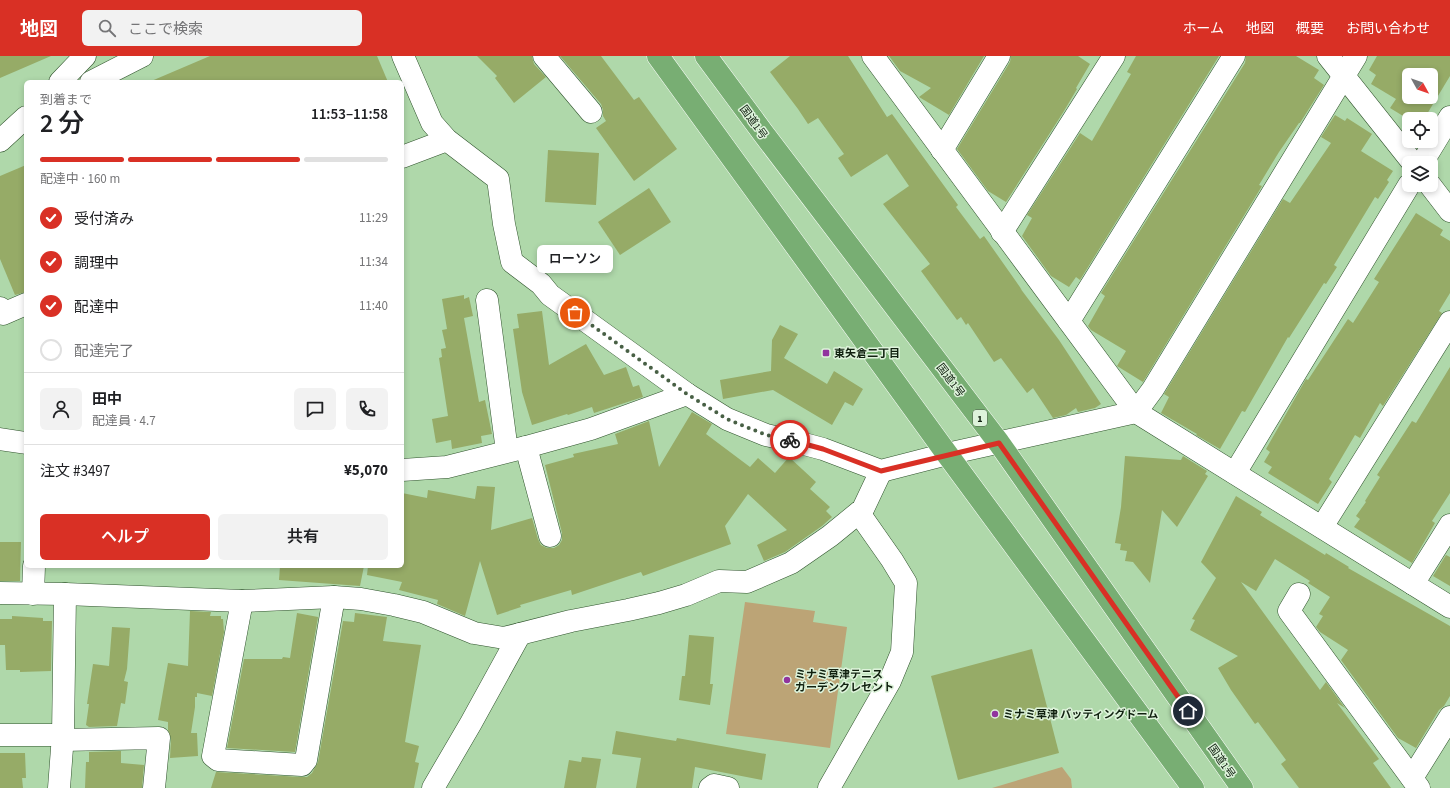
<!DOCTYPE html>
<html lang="ja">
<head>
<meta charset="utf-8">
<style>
  body { margin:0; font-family:"Source Sans 3","Noto Sans JP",sans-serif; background:#f2f2f2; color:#202124; height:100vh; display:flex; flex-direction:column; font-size:15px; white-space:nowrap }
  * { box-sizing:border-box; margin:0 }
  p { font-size:13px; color:#757577 }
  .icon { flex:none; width:22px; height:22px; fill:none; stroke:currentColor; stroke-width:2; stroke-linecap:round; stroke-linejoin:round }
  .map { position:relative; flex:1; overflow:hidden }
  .sheet { position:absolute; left:24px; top:24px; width:380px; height:488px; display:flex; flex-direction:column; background:#fff; border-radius:6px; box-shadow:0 2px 6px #0003 }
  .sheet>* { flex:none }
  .needle { width:26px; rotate:130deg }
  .controls { position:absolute; left:1402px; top:12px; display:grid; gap:8px }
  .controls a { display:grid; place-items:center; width:36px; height:36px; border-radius:6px; background:#fff; box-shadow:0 2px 6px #0003; font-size:20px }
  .pin { position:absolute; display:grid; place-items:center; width:34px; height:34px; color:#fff; margin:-17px; border:2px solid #fff; border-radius:50%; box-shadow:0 1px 4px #0007 }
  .courier { position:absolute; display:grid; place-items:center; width:40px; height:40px; margin:-20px; border:3px solid #d93025; border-radius:50%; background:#fff; color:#222; box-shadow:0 1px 5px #0007 }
  .bubble { position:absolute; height:28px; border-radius:6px; background:#fff; box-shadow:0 2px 6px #0003; font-size:13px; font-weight:600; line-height:28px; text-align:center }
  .head em { font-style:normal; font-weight:600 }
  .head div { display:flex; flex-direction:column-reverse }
  .head { display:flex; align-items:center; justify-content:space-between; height:68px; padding:0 16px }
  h1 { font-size:26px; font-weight:600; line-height:30px }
  .bar { display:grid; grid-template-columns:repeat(4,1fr); gap:6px 4px; align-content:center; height:48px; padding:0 16px }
  .bar i { height:5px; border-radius:3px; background:#e0e0e0 }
  .bar .selected { background:#d93025 }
  .bar p { grid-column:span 4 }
  .line { display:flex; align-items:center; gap:10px; padding:0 16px; border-top:1px solid #e0e0e0 }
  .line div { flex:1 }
  .round { display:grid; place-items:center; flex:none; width:42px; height:42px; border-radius:6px; background:#f2f2f2 }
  ol { padding:0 16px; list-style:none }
  li { display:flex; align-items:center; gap:12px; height:44px }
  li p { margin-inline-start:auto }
  li .icon { padding:4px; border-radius:50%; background:#d93025; color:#fff; stroke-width:4 }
  li:last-child { color:#757577 }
  li i { width:22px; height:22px; border:2px solid #e0e0e0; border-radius:50% }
  .button { display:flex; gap:8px; margin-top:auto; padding:8px 16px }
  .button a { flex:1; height:46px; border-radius:6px; background:#d93025; color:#fff; font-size:16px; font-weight:600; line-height:46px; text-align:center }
  .button a+a { background:#f2f2f2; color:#202124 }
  header { display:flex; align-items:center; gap:24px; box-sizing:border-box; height:56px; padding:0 20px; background:#d93025; color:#fff }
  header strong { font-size:19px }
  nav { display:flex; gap:22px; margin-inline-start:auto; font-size:14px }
  .search { width:280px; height:36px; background:#f2f2f2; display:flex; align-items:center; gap:10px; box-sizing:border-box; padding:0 14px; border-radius:6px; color:#757577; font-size:15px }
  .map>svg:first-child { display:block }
</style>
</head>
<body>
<header>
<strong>地図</strong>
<div class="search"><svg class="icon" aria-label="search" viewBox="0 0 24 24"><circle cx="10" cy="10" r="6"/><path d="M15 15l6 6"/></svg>ここで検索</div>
<nav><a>ホーム</a><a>地図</a><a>概要</a><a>お問い合わせ</a></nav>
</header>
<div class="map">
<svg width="1450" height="732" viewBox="0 0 1450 732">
  <rect width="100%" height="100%" fill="#afd8aa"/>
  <!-- green -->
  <g fill="#bca476">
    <polygon points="745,546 815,555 813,566 847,571 830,692 726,678"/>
    <polygon points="1062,711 1071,723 1072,732 992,732"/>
  </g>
  <!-- building -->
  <g fill="#96ab67" fill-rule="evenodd">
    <polygon points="0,0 51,0 0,22"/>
    <polygon points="210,0 377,0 388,26 149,26"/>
    <polygon points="477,0 532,0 534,8 546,21 514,47 495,22 497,20"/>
    <polygon points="560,0 601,0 634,44 639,41 677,93 634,125 596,72 606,65 603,60 603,54 601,48"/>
    <polygon points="790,0 848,0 887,61 892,58 958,149 956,151 980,183 984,180 1022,234 1020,232 1059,284 1101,348 1095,352 1078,356 1076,352 1066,359 1053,362 1033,332 1027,337 1001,302 994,306 968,267 966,269 961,261 957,264 921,215 930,208 883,148 909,130 887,98 851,121 838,102 844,98 818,62 808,68 798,53 770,16"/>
    <polygon points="889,0 984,0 949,59 919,41 931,32 900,15"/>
    <polygon points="1011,0 1078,0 1090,8 1076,32 1077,33 1064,55 1006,146 988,135 957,93 1010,6"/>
    <polygon points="1136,0 1219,0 1080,224 1076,221 1069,231 1051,220 1022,180 1032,162 1027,159 1080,77 1092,85 1131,18 1127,16"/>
    <polygon points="1246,0 1296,0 1319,14 1314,22 1324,29 1300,67 1299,67 1279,96 1259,129 1262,130 1143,326 1117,310 1126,295 1091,274 1088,270 1105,240 1101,237 1245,7"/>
    <path d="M1377,0H1450V20L1424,63H1408L1390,52L1396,43L1371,28L1376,19L1369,14ZM1409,19H1431V41H1409Z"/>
    <polygon points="1335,59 1345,65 1347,62 1372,78 1361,95 1393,115 1387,124 1389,126 1378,143 1375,141 1334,209 1337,211 1326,228 1324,227 1289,282 1288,281 1245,356 1242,355 1220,393 1196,379 1197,378 1161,357 1169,341 1164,338 1283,143 1290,147 1331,87 1321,81"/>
    <polygon points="548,94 599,97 596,149 545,146"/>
    <polygon points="26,109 26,236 15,239 0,203 0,120"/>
    <polygon points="649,132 671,166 620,199 598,166"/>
    <polygon points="1416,157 1443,174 1440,179 1450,185 1450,237 1439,255 1442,257 1383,350 1380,347 1360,382 1355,379 1329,423 1332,426 1318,448 1268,417 1272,411 1264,406 1270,396 1266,393 1306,323 1308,324 1348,263 1353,267 1379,226 1374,223"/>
    <polygon points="464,239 464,243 469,241 473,260 464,262 479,346 485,344 492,378 481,380 482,387 452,393 451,384 436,387 432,363 448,360 439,302 442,301 441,293 446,292 442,274 447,273 442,243"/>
    <polygon points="542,255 549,309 586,288 604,319 626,311 633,331 639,329 643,341 594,357 592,351 568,359 567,358 532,369 522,336 513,273 519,272 517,258"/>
    <polygon points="780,269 798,278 784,302 827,328 834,315 863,333 853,350 845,346 832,369 773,334 723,343 720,324 771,315 772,284"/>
    <polygon points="1450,311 1450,437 1432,465 1435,467 1412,507 1354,471 1360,463 1356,460 1366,446 1365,445 1380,421 1377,419 1412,365 1416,367"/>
    <polygon points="692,356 712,368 706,378 750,411 758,402 775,417 789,401 816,426 810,433 830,451 826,455 832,461 822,470 785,496 764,505 757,489 787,474 748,438 725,470 731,488 643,520 641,516 572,539 571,534 520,549 521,551 497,559 480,505 465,560 437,548 438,544 399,534 402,526 367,519 368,510 402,510 402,437 427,442 428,434 475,443 477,430 495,431 491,474 532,462 538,483 541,489 547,492 554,492 559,489 562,484 562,477 545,409 574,401 573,398 618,388 615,378 649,365 659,411"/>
    <polygon points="1125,400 1181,404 1183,400 1207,415 1205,418 1208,420 1177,471 1162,454 1150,527 1133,506 1125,505 1127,495 1120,494 1121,488 1115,487 1121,451"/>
    <polygon points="1236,440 1262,456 1260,459 1325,499 1326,497 1349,511 1348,512 1450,570 1450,640 1444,650 1439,654 1416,692 1398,682 1341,604 1348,594 1320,576 1316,571 1323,560 1319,558 1330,541 1308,527 1310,525 1275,503 1256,535 1241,526 1320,634 1326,626 1345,652 1337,647 1379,703 1373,707 1391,732 1299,732 1281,708 1286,704 1258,666 1255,668 1231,634 1218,612 1238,600 1190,574 1195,564 1192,563 1216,522 1201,506"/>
    <polygon points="0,486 21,486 20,525 0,525"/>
    <polygon points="1446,499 1450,501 1450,530 1433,520"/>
    <polygon points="280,510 364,510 360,530 279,524"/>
    <polygon points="190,555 211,556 210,560 221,560 221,563 223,563 224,576 212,640 197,637 197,641 195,641 195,651 191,677 197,677 198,700 170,702 171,683 168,674 168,666 158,664 168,607 188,610"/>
    <polygon points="297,557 318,561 295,696 227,692 244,603 282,603 283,601 290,602"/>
    <polygon points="355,557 387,561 383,585 421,589 405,686 419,690 415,706 419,707 414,732 211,732 216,716 301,721 307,721 312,717 318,706 343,565 354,566"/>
    <polygon points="12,560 43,562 43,565 52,565 51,615 20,616 20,614 6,614 5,589 0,589 0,563 12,563"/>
    <polygon points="112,571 130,572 127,613 124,625 128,626 125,648 121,647 117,670 89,671 86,669 89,648 87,648 93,608 109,610"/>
    <polygon points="689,579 714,581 710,628 713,628 710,649 679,644 682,620 685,620"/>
    <polygon points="1032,593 1059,697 958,724 931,620"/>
    <polygon points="616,675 676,685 677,682 766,698 762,724 695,711 692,732 636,732 641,702 612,698"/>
    <polygon points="121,695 121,707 144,709 142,732 85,732 86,706 89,706 89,696"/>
    <polygon points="0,697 25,697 26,722 22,722 23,732 0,732"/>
    <polygon points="582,701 601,703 596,732 564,732 569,704 581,706"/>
  </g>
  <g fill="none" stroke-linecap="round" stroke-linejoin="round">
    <defs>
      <g id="minor">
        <polyline points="403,0 432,67 447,84 498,123 504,168 512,206 541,228 550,239 687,338"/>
        <polyline points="544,0 591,56"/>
        <polyline points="873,0 1136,356 1450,551"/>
        <polyline points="1328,0 1413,107"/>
        <polyline points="60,26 85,0"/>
        <polyline points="91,26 142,0"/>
        <polyline points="0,85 26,61"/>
        <polyline points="942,94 999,0"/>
        <polyline points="402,101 447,84"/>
        <polyline points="1422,107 1450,61"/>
        <polyline points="1430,129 1450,155"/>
        <polyline points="1002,176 1114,0"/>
        <polyline points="487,244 507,395"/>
        <polyline points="0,252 3,258 26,248"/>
        <polyline points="1069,265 1234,0"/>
        <polyline points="0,383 26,387"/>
        <polyline points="526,391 550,480"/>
        <polyline points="402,414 447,411 526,391 591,373 687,338 727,363 766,379 793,385 823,393 881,415 947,398 1136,356 1153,333 1356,0"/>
        <polyline points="1235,417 1409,129"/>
        <polyline points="1322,471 1450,266"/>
        <polyline points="1413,528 1450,469"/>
        <polyline points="0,537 65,538 242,545 334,541 361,543 394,549 423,556 474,577 504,582 571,565 628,554 659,547 686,539 719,525 747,526 791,507 830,480 863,453 881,415"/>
        <polyline points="33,538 34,510"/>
        <polyline points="1299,538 1289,555 1419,732"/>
        <polyline points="242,545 213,700 218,704 302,709 306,704 334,541"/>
        <polyline points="0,679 63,679"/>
        <polyline points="62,684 159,682 154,732"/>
        <polyline points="1412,722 1450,661"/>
        <polyline points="59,732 63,679 65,538"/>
        <polyline points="433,732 471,667 520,578"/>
        <polyline points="710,732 714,729 728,732"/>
        <polyline points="829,732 890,625 902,596 906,527 892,504 859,457"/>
      </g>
      <g id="highway">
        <polyline points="658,0 947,398 1193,732"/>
        <polyline points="706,0 763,77 999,387 1242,732"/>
      </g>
    </defs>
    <!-- minor casing -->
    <use href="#minor" stroke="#2f532c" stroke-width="23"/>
    <!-- highway casing -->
    <use href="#highway" stroke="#fff" stroke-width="23"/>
    <!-- minor -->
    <use href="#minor" stroke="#fff" stroke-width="22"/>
    <!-- highway -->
    <use href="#highway" stroke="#78ae73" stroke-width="22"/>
  </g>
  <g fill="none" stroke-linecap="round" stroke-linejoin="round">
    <!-- done -->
    <polyline stroke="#486045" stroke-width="4" stroke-dasharray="0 7.2" points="575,257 687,338 727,363 766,379 790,384"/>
    <!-- route -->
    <polyline stroke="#d93025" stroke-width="5" points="790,384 823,393 881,415 999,387 1188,655"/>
  </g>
  <!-- markers -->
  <g fill="#91349e" stroke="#def3db" stroke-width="1.5">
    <rect x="822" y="293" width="8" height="8" rx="2"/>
    <circle cx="787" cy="624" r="4"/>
    <circle cx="995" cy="658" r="4"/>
  </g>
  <g text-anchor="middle" stroke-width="3" stroke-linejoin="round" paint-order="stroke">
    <!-- shield labels -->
    <rect fill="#def3db" stroke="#4e5f4c" stroke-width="1" x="973" y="354" width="14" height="16" rx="3"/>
    <g font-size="10" font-weight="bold" fill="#10200f">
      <text x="980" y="366">1</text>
    </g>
    <!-- street labels -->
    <g font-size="11" fill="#10200f" stroke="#def3db">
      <text transform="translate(754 66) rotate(54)" y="4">国道1号</text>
      <text transform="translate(951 324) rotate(53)" y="4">国道1号</text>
      <text transform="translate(1222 705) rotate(55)" y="4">国道1号</text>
    </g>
    <!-- poi labels -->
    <g font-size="11" font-weight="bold" fill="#10200f" stroke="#def3db" text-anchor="start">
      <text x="834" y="301">東矢倉二丁目</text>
      <text x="795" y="622">ミナミ草津テニス<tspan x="795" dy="13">ガーデンクレセント</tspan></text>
      <text x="1003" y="662">ミナミ草津 バッティングドーム</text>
    </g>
  </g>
</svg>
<div class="controls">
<a><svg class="needle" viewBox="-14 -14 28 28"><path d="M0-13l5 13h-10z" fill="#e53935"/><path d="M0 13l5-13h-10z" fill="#757577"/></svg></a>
<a><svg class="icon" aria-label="locate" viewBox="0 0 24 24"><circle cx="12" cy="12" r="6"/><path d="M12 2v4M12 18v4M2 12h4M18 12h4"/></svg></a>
<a><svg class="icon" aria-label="layers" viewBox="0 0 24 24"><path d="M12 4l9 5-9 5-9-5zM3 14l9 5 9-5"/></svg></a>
</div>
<div class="pin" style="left:575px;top:257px;background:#ea580c"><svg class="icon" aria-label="bag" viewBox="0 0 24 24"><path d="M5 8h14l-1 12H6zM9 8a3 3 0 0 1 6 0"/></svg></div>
<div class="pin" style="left:1188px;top:655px;background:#1f2937"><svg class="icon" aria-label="home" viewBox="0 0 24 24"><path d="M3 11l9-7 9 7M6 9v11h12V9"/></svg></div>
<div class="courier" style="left:790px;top:384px"><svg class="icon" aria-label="bike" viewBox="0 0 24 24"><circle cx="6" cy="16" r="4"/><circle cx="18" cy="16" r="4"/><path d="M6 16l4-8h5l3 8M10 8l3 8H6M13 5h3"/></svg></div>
<div class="bubble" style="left:537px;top:189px;width:76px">ローソン</div>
<section class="sheet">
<div class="head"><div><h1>2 分</h1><p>到着まで</p></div><em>11:53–11:58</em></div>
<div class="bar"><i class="selected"></i><i class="selected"></i><i class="selected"></i><i></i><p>配達中 · 160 m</p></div>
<ol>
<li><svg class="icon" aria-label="check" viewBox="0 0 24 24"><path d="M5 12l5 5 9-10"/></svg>受付済み<p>11:29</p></li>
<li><svg class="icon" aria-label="check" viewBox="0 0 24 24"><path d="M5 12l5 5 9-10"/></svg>調理中<p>11:34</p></li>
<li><svg class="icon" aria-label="check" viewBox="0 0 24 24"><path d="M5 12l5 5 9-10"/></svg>配達中<p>11:40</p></li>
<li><i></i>配達完了</li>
</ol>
<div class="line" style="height:72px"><a class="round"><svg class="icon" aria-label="person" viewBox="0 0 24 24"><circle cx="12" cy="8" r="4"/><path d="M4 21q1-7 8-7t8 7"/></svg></a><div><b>田中</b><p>配達員 · 4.7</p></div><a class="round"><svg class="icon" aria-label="chat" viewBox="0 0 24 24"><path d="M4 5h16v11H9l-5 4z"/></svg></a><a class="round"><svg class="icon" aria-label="phone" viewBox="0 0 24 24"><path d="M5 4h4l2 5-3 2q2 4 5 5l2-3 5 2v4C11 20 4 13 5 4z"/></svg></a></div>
<div class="line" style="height:52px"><div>注文 #3497</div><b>¥5,070</b></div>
<div class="button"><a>ヘルプ</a><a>共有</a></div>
</section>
</div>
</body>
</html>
